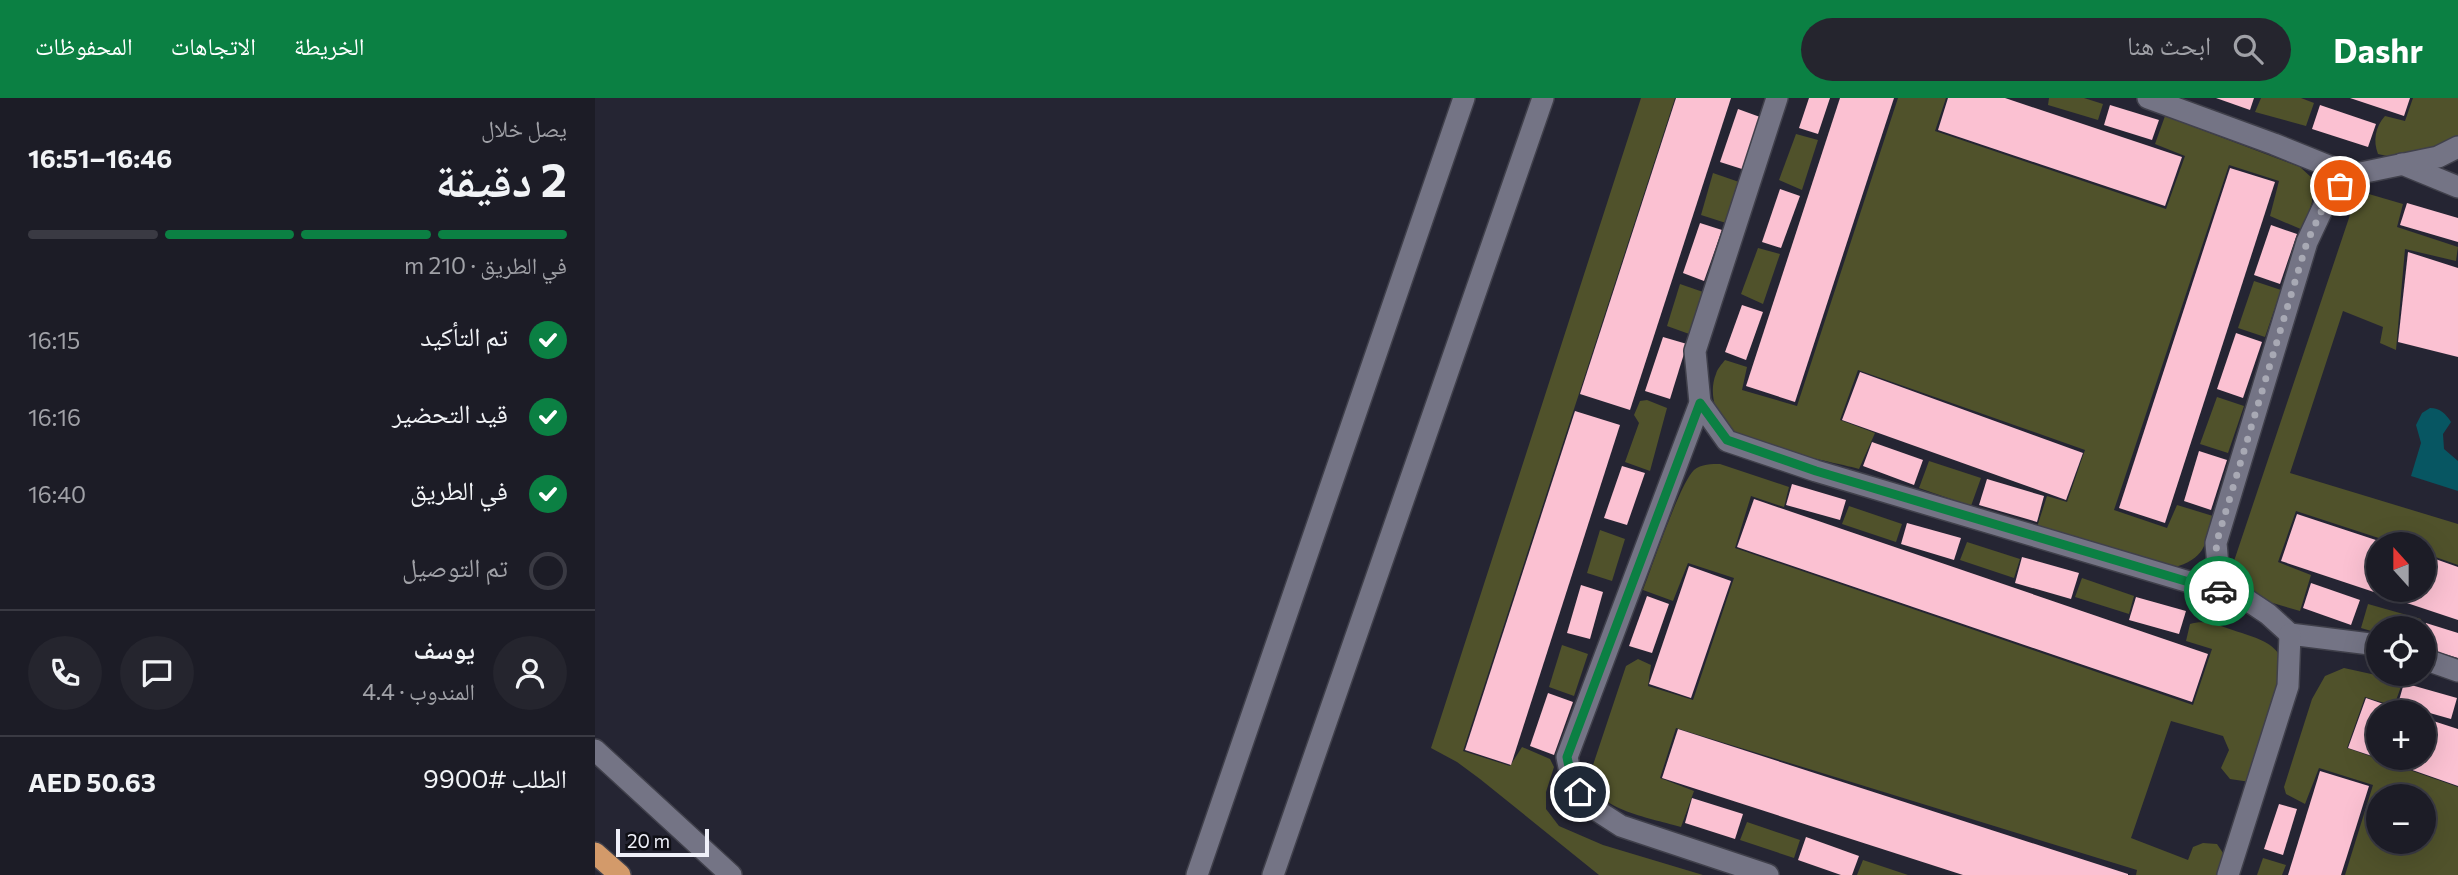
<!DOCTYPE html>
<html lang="ar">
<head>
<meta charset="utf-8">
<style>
  body { margin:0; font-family:Commissioner,"Noto Naskh Arabic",sans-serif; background:#25252e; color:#f1f3f6; direction:rtl; height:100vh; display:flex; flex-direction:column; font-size:26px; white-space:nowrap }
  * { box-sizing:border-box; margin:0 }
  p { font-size:23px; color:#a0a1a7 }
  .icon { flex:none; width:38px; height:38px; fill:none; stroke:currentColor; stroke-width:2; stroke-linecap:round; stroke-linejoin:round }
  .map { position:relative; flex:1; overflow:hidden; direction:ltr }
  .side { display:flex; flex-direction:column; background:#1c1c26; width:595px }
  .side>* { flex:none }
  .needle { width:46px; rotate:339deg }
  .controls { position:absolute; left:1771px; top:434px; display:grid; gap:14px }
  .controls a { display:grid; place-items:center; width:70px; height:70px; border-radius:50%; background:#1c1c26; box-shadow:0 7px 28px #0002,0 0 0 2px #3a3a43; font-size:35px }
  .scale { position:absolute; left:21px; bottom:18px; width:93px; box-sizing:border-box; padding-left:7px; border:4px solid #eff0f9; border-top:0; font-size:19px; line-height:24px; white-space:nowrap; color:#eff0f9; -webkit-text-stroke:5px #0f0f15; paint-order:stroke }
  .pin { position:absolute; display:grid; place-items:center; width:60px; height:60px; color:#fff; margin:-30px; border:4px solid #fff; border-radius:50%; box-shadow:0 2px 7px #0007 }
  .courier { position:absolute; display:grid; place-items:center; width:70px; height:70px; margin:-35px; border:5px solid #0b8043; border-radius:50%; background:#fff; color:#222; box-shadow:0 2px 9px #0007 }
  .headline em { font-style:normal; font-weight:700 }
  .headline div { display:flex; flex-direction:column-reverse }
  .headline { display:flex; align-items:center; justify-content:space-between; height:119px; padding:0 28px }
  h1 { font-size:46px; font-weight:700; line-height:52px }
  .bar { display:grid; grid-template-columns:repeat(4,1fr); gap:10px 7px; align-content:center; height:84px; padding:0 28px }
  .bar i { height:9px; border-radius:5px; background:#3a3a43 }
  .bar .on { background:#0b8043 }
  .bar p { grid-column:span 4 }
  .line { display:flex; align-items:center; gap:18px; padding:0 28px; border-top:2px solid #3a3a43 }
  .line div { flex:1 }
  .round { display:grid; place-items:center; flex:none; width:74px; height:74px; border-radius:37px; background:#25252e }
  ol { padding:0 28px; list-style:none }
  li { display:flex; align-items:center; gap:21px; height:77px }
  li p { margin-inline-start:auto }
  li .icon { padding:7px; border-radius:50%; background:#0b8043; color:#fff; stroke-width:4 }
  li:last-child { color:#a0a1a7 }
  li i { width:38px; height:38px; border:4px solid #3a3a43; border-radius:50% }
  header { display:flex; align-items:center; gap:42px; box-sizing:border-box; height:98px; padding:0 35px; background:#0b8043; color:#fff }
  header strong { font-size:33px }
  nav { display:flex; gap:38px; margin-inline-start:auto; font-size:24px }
  .search { width:490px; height:63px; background:#25252e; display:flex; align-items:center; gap:18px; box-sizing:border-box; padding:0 24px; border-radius:38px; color:#a0a1a7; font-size:26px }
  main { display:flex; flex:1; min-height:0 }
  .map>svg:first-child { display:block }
</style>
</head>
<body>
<header>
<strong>Dashr</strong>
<div class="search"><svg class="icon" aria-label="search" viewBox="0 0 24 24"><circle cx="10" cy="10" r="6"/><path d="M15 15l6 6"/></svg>ابحث هنا</div>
<nav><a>الخريطة</a><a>الاتجاهات</a><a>المحفوظات</a></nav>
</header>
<main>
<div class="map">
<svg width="1863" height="777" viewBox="0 0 1863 777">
  <rect width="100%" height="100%" fill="#252533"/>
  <!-- green -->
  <g fill="#50522b" fill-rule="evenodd">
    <polygon points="1046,0 1080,0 868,653 915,668 927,649 955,661 959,669 951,694 951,711 964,728 1008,747 1108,777 1004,777 885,681 862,664 836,650"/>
    <path d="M1303,0H1351L1340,33L1571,111L1590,58L1560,46L1570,18L1705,69L1717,80V104L1708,132L1675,118L1684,83L1634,67L1519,412L1572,430L1582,407L1618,418C1610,449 1610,460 1578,470L1442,429L1452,398L1472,404L1490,352L1263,272L1245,322L1280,335L1264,371C1234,363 1151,348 1131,327C1119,315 1114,292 1121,276C1122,271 1127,266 1130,262L1152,269L1147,292L1202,308Z"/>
    <polygon points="1454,0 1489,0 1508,6 1503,22 1453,7"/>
    <polygon points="1666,0 1706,0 1719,5 1711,28 1660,14"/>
    <path d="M1818,0H1863V39L1805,61L1783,56C1778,43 1780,29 1790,18L1810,23Z"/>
    <polygon points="1201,36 1223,42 1207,92 1184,82"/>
    <polygon points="1118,75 1144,84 1131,125 1106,117"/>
    <polygon points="1767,94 1808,106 1802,129 1863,149 1861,163 1810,151 1801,252 1785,245 1788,229 1748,213 1695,375 1863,426 1863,467 1829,455 1829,446 1802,446 1701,413 1683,464 1716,477 1705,513 1654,498 1636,472 1761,99"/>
    <polygon points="1163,150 1185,156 1168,206 1146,196"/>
    <polygon points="1659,183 1686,192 1670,239 1643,230"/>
    <polygon points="1085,186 1111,195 1097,237 1072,228"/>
    <polygon points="1622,299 1649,308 1633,355 1605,346"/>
    <polygon points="1052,302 1072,310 1055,373 1030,364 1044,325 1039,317 1045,303"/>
    <polygon points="1334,363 1386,380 1376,408 1324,390"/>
    <path d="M1125,366L1194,389L1189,409L1156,398L1140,450L1598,607L1617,551L1591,543L1595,526C1612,520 1630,530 1647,535C1662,540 1679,545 1686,560C1695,576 1662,662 1655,684L1635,681L1626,670L1634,652L1628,638L1576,623L1536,740L1593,762L1598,749L1608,745L1622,746L1630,758L1624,777H1541L1542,772L1081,630L1065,680L1099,693L1086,729C1060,721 999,712 994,679L1031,568L1043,561L1056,567L1053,588L1098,602L1139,480L1093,465L1078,503L1048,492C1057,469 1085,385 1099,372C1106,366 1117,366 1125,366Z"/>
    <polygon points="1254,408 1307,426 1301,444 1247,426"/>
    <polygon points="1005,432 1030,441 1017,483 992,475"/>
    <polygon points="1372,444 1425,461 1419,480 1365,462"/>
    <polygon points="1487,480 1539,498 1534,516 1480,499"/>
    <polygon points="1773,506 1826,521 1823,530 1783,530 1783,535 1766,530"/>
    <polygon points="967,547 993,556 979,598 954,589"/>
    <path d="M1749,570L1808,583L1799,608L1770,599L1752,650L1863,689V777H1750L1778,687L1724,670L1710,706L1691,696L1689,689L1717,601L1730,578ZM1783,698H1829V744H1783Z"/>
    <polygon points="1152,724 1205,742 1199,760 1145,742"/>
    <polygon points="1668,760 1691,767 1687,777 1662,777"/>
    <polygon points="1268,762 1313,777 1262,777"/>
  </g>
  <!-- water -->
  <path fill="#075662" d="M1835,310C1845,310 1851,316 1856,324L1848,336L1849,351L1863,363V393L1816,378L1826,345L1821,327L1827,315Z"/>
  <!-- building -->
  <g fill="#fbc1d2">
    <polygon points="1081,0 1136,0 1035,312 985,296"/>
    <polygon points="1214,0 1235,0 1223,36 1204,30"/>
    <polygon points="1245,0 1299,0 1200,304 1151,288"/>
    <polygon points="1353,0 1410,0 1587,59 1570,108 1343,32"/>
    <polygon points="1621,0 1659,0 1655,12"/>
    <polygon points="1755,0 1815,0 1809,18"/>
    <polygon points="1515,7 1564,22 1557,42 1509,27"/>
    <polygon points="1725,7 1781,26 1773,49 1717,31"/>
    <polygon points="1143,11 1165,19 1147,71 1125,64"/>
    <polygon points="1635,70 1680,84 1570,425 1524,410"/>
    <polygon points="1185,91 1205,98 1186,150 1167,144"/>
    <polygon points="1812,105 1863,120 1863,144 1805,127"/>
    <polygon points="1105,125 1127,132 1109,183 1088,175"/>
    <polygon points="1676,127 1702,136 1685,186 1659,177"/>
    <polygon points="1813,154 1863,170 1863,259 1803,244"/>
    <polygon points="1147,207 1168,214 1151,262 1130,254"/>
    <polygon points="1641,235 1667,244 1648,300 1622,291"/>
    <polygon points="1068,239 1092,246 1075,301 1050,293"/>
    <polygon points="1265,274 1488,355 1471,402 1247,322"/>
    <polygon points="980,313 1025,327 916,667 870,652"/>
    <polygon points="1277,344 1328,362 1319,387 1268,368"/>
    <polygon points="1604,353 1632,362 1616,412 1589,403"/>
    <polygon points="1027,368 1050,375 1032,427 1009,420"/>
    <polygon points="1392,381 1449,398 1442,424 1384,407"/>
    <polygon points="1197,386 1251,402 1245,422 1191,407"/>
    <polygon points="1159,401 1613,556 1597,604 1142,449"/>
    <polygon points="1702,416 1793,446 1783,446 1783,492 1829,492 1829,457 1863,469 1863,522 1686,463"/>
    <polygon points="1312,425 1366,440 1359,462 1306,446"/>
    <polygon points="1427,459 1484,475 1476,501 1420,485"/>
    <polygon points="1094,468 1136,483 1096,600 1054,586"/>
    <polygon points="1716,485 1765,502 1756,527 1708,510"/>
    <polygon points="986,487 1008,494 995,541 972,535"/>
    <polygon points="1052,498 1074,506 1057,555 1034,548"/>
    <polygon points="1541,499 1591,513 1584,536 1534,522"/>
    <polygon points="1831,525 1863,535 1863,560 1829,550 1829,533"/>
    <polygon points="1809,585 1862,600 1856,621 1803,606"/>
    <polygon points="953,595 978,604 959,657 935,648"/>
    <polygon points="1771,600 1812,614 1783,614 1783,660 1753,650"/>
    <polygon points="1829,620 1863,631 1863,688 1783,660 1829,660"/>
    <polygon points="1083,631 1533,776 1533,777 1368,777 1067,680"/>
    <polygon points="1725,673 1774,688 1746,777 1693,777"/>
    <polygon points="1097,700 1148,716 1140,741 1090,725"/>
    <polygon points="1684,706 1702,711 1688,757 1669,751"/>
    <polygon points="1211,739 1264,758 1257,777 1246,777 1203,762"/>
  </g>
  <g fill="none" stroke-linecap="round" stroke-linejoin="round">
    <defs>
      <g id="minor">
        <polyline points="1553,0 1679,46 1756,77"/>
        <polyline points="1807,66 1863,89"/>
        <polyline points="1105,305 1132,343 1221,373 1638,497"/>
        <polyline points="1783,547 1695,536 1673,516 1649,500 1624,480 1621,445 1712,144 1734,97 1756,77 1843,59 1863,49"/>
        <polyline points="1829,561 1863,573"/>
        <polyline points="0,652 136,777"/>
        <polyline points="602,777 869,0"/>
        <polyline points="678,777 948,0"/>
        <polyline points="1173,777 1026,728 995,708 976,679 972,659 1105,305 1100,253 1182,0"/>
        <polyline points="1633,777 1693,588 1695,536"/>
      </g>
      <polyline id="highway" points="0,755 25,777"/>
    </defs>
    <!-- minor casing -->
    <use href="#minor" stroke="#40404b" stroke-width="24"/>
    <!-- highway casing -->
    <use href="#highway" stroke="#40404b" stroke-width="24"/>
    <!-- minor -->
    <use href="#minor" stroke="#747485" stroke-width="21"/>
    <!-- highway -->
    <use href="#highway" stroke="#d39a6a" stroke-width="21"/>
  </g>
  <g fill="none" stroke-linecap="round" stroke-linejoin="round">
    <!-- done -->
    <polyline stroke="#a8a9b4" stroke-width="7" stroke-dasharray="0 12.6" points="1624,493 1649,500 1624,480 1621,446 1712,144 1734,97 1745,88"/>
    <!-- route -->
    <polyline stroke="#0b8043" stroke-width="9" points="985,694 976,679 972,659 1105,305 1132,342 1221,373 1624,493"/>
  </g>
</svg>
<div class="controls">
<a><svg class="needle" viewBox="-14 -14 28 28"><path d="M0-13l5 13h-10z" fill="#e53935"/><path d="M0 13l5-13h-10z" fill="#a0a1a7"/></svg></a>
<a><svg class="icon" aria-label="locate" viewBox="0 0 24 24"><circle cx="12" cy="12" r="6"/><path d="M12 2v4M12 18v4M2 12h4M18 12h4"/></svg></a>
<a>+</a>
<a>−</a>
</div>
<div class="scale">20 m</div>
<div class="pin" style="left:1745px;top:88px;background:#ea580c"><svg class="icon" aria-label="bag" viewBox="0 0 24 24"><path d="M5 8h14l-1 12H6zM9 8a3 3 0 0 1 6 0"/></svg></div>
<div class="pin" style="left:985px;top:694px;background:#1f2937"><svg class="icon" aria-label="home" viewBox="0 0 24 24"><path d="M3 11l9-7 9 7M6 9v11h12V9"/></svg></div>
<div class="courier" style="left:1624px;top:493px"><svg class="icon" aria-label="car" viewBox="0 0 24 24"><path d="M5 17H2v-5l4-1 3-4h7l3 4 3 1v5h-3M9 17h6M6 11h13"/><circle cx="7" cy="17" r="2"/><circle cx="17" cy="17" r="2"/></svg></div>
</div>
<section class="side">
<div class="headline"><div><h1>2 دقيقة</h1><p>يصل خلال</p></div><em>16:46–16:51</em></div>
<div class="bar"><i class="on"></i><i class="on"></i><i class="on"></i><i></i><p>في الطريق · 210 m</p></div>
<ol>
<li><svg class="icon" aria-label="check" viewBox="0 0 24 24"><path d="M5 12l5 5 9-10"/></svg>تم التأكيد<p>16:15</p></li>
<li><svg class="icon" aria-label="check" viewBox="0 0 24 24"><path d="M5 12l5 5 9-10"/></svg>قيد التحضير<p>16:16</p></li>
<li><svg class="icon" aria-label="check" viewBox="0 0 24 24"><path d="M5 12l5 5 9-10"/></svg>في الطريق<p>16:40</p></li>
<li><i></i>تم التوصيل</li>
</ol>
<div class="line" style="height:126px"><a class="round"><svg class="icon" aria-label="person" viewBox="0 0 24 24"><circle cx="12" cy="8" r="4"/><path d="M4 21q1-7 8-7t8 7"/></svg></a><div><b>يوسف</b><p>المندوب · 4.4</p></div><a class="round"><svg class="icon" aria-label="chat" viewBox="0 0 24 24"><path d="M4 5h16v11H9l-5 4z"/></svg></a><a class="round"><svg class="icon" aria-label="phone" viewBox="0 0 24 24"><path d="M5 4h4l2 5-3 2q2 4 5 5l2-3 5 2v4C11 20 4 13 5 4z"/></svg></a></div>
<div class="line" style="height:91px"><div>الطلب #9900</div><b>AED 50.63</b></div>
</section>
</main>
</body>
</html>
